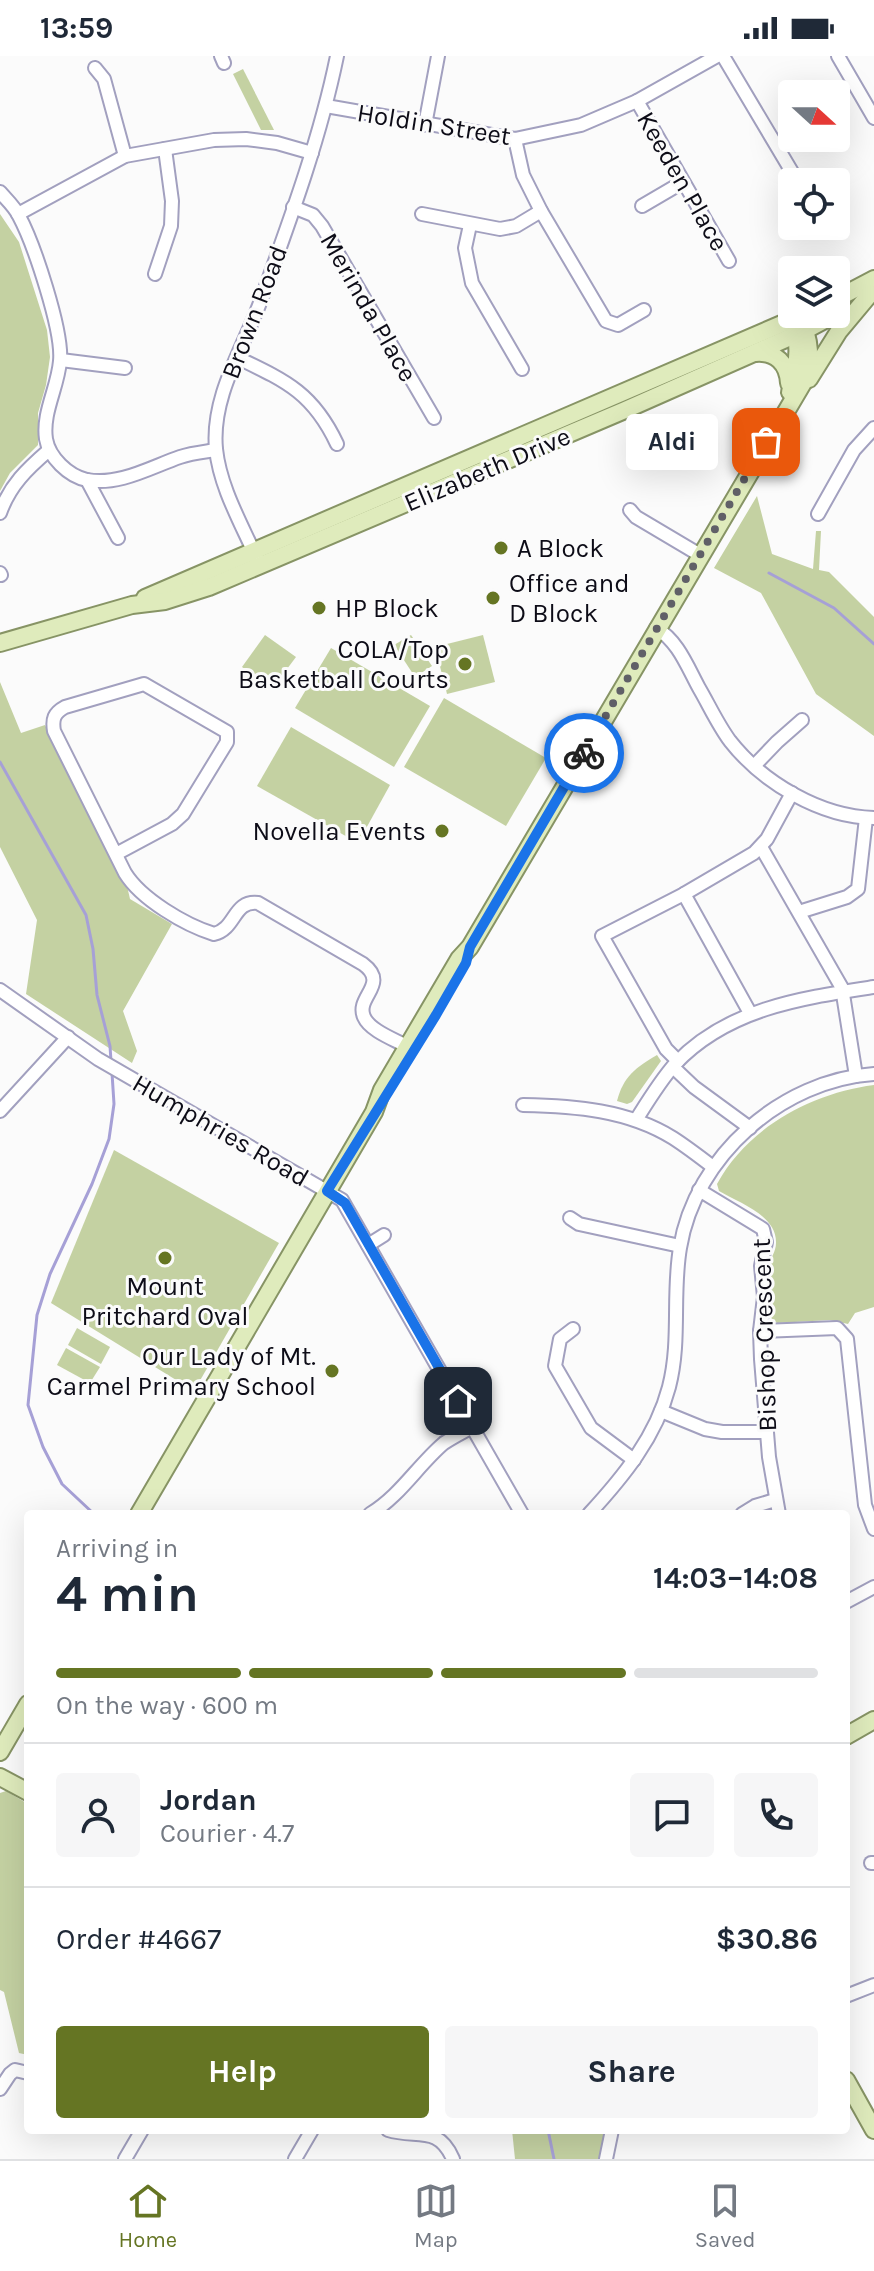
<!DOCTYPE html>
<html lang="en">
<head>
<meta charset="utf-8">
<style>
  body { margin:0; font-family:Karla,sans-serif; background:#f6f6f7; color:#1f2937; height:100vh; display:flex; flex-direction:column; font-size:30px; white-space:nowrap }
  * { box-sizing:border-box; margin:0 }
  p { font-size:26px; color:#747a83 }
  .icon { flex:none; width:44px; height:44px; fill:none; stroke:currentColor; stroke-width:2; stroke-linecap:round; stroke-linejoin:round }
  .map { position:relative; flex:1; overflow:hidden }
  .details { position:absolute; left:24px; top:1454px; width:826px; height:624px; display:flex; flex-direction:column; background:#fff; border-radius:8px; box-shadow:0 8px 32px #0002 }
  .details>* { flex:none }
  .needle { width:52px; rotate:111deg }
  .buttons { position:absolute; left:778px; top:24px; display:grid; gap:16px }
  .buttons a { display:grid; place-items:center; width:72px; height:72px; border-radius:8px; background:#fff; box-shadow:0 8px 32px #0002; font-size:40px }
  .pin { position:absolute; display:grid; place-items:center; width:68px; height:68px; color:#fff; margin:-34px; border-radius:16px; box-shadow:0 4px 12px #0006 }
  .courier { position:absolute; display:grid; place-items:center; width:80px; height:80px; margin:-40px; border:6px solid #1a73e8; border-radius:50%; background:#fff; color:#222; box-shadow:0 2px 10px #0007 }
  .bubble { position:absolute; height:56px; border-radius:8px; background:#fff; box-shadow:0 8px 32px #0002; font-size:26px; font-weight:700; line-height:56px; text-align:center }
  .summary em { font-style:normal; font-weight:700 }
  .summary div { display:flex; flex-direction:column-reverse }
  .summary { display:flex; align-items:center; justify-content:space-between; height:136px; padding:0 32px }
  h1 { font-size:52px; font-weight:700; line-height:60px }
  .bar { display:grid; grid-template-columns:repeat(4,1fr); gap:12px 8px; align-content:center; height:96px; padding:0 32px }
  .bar i { height:10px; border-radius:6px; background:#e0e1e3 }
  .bar .active { background:#657523 }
  .bar p { grid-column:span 4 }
  .line { display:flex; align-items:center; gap:20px; padding:0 32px; border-top:2px solid #e0e1e3 }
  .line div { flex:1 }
  .round { display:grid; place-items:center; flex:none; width:84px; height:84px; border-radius:8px; background:#f6f6f7 }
  .primary-button { display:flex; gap:16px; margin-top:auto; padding:16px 32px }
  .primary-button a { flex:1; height:92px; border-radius:8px; background:#657523; color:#fff; font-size:32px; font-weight:700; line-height:92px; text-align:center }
  .primary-button a+a { background:#f6f6f7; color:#1f2937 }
  .status { display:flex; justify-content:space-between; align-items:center; height:56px; padding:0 40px; background:#fff; direction:ltr }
  .status svg { height:22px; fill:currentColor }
  .menu { display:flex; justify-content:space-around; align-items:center; height:112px; border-top:2px solid #e0e1e3; background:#fff; font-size:22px; color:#747a83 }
  .menu a { display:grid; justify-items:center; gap:4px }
  .menu .active { color:#657523 }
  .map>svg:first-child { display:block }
</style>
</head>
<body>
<div class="status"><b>13:59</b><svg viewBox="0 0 49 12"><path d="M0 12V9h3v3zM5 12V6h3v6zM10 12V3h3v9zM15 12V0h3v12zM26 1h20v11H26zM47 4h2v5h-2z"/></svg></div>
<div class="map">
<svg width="874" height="2103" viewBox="0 0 874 2103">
  <rect width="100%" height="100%" fill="#fbfbfb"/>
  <!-- green -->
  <g fill="#c4d1a2">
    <polygon points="243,13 274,74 261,74 233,18"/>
    <polygon points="0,158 19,186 47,274 50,301 46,329 38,357 38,389 10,417 0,435"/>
    <polygon points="757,440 772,498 813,513 816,475 821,475 819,514 829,516 874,561 874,680 816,638 761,537 714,512"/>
    <polygon points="265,579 296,601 272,633 242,611"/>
    <polygon points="411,579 432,610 415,621 394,589"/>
    <polygon points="483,579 495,626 447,638 435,591"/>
    <polygon points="331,592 430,650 394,711 295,652"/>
    <polygon points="0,626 21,677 45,669 127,830 130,843 172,868 123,955 137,995 132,1007 26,938 37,864 0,791"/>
    <polygon points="444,642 546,702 506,770 404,711"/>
    <polygon points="291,671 390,729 358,787 257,730"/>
    <path d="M657,999L661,1005L632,1046L627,1048L617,1045C623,1021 636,1011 657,999Z"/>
    <path d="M874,1029V1251L855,1257L848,1268L830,1264L777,1267L770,1261C771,1247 767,1221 769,1211C770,1202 776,1196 776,1187C777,1159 739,1147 719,1135L717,1128C748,1071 812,1037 874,1029Z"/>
    <polygon points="114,1094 279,1187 194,1335 51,1247"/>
    <polygon points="77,1272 110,1291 101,1308 68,1289"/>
    <polygon points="66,1292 100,1311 90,1327 57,1309"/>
    <polygon points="6,1735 28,1748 28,1999 19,1997 4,1936 0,1934 0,1737"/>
    <polygon points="512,2074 607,2074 599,2103 515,2103"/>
  </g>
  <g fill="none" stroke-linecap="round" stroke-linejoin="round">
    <!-- stream -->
    <g stroke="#a6a0d6" stroke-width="3">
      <polyline points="769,517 834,552 874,588"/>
      <polyline points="0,706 86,859 93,893 97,939 110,990 111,1005"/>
      <polyline points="94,1458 62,1428 43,1391 28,1349 37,1259 50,1218 92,1128 109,1083 114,1048 112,1017"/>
      <polyline points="548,2074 554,2103"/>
    </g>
    <defs>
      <g id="minor">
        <polyline points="221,0 224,7"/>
        <polyline points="723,0 798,126"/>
        <polyline points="838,0 874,62"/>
        <polyline points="95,12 104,23 125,100"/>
        <polyline points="637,45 729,205"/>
        <polyline points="326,50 515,83 581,69 637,45 717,0"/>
        <polyline points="425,69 438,0"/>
        <polyline points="515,83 523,119 541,155 606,265 618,269 644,254"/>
        <path d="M0,136C6,143 15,151 19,160C34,188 63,275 60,305C58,331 42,357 46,383C49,401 68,420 87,424C119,430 151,411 180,401C192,397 204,396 216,394"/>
        <polyline points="642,150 683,126"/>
        <polyline points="293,151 313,159 322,170 434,362"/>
        <polyline points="18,158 125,100 214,84 246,83 277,87 312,97"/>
        <polyline points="422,158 500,173 516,170 541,155"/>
        <polyline points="470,169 465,192 472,227 522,313"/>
        <polyline points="155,218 171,170 172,145 165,93"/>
        <path d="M238,302C286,325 313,337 337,388"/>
        <polyline points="61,304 125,312"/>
        <polyline points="87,424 118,482"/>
        <polyline points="630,454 636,461 700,499"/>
        <path d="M0,457C10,429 27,413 49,394"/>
        <polyline points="818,458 854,394 874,372"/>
        <path d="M256,501C241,467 220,431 216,393C211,340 244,291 261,244C290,164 320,83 337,0"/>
        <polyline points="0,517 1,519"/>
        <path d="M656,572C678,585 687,610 699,632C709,649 718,669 730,685C763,727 821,761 874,762"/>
        <polyline points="754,710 777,686 802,664"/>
        <polyline points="761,791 842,932 856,1020"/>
        <path d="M116,798L172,768L183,758L227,686V676L144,628L65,651C54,657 52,663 54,675L125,817C141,843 185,869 214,878C236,873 233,844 258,847L363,908C390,928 355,941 364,961C370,975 396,984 408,991"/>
        <polyline points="684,838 750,957"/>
        <polyline points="799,856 847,841 858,833 866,762"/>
        <polyline points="0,934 98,1003 342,1144 522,1458"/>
        <polyline points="678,1005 666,993 602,880 684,838 754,797 767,783 792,737"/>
        <polyline points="673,1011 694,1031 750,1072"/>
        <path d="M523,1049C575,1050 628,1054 673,1082C687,1091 700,1101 713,1111"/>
        <polyline points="0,1055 68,981"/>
        <path d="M636,1064C648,1045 660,1025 675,1008C728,952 802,942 874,931"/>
        <polyline points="699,1134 763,1173 766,1186 761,1210 764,1241 760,1275 761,1303 769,1401 779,1458"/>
        <polyline points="570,1162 579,1168 680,1190"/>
        <polyline points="368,1189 384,1179"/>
        <polyline points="573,1273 560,1283 555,1310 591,1372 634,1404"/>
        <polyline points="760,1275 837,1272 847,1283 865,1449 874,1473"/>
        <polyline points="661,1355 705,1373 722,1376 766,1376"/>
        <path d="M370,1458C400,1440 418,1409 444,1387C453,1381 463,1376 472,1371"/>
        <path d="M589,1458C623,1421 656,1381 669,1331C681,1285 672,1238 680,1192C695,1100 782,1024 874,1018"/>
        <polyline points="742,1458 755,1450 775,1444"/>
        <polyline points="846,1546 874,1531"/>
        <polyline points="871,1807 874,1807"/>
        <polyline points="846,1940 874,1929"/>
        <polyline points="0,2033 10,2018 15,2014 28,2017"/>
        <path d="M388,2074C416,2083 438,2068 453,2103"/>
        <polyline points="125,2103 142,2074"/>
        <polyline points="295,2103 312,2074"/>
        <polyline points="606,2103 612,2074"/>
      </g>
      <g id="major">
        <polyline points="836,243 874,223"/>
        <path d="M755,297C776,295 788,308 789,327"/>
        <polyline points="809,323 839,275 870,238"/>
        <path d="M790,336C796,318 801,290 794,272"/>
        <polyline points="145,542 805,258"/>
        <polyline points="0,587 132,549 165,545 209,531 625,354 806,274 836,258"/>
        <path d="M139,1458L374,1056L382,1034L459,903L470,891L803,327C812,303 811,284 799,261"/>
        <polyline points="846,1680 874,1664"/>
        <polyline points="0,1696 28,1648"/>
        <polyline points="0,1721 28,1736"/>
        <polyline points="846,2024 874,2074"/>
      </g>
    </defs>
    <!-- minor casing -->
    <use href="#minor" stroke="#a2a0bf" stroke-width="16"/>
    <!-- major casing -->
    <use href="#major" stroke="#879465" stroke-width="20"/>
    <!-- minor -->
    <use href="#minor" stroke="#fff" stroke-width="12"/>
    <!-- major -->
    <use href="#major" stroke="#dfebbc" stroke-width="16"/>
  </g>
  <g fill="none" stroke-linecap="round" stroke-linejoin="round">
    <!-- done -->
    <polyline stroke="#606067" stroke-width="8" stroke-dasharray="0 14.4" points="584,697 766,386"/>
    <!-- route -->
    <polyline stroke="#1a73e8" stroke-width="10" points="458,1345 345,1147 327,1135 436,959 466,907 470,891 584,697"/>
  </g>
  <!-- markers -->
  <g fill="#657523" stroke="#fbfbfb" stroke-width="3">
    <circle cx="501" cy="492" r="8"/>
    <circle cx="493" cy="542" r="8"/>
    <circle cx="319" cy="552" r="8"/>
    <circle cx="465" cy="608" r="8"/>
    <circle cx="442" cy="775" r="8"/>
    <circle cx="165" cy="1202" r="8"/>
    <circle cx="332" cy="1315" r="8"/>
  </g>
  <g text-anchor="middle" stroke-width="6" stroke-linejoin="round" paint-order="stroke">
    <!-- street labels -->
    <g font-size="26" fill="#0d0c17" stroke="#fbfbfb">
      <text transform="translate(434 68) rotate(9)" y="9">Holdin Street</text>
      <text transform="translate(683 125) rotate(60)" y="9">Keeden Place</text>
      <text transform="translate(369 251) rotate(60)" y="9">Merinda Place</text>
      <text transform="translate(254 256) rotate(-69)" y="9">Brown Road</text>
      <text transform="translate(487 413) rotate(-23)" y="9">Elizabeth Drive</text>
      <text transform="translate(221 1074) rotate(30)" y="9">Humphries Road</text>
      <text transform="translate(764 1279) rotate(-92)" y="9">Bishop Crescent</text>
    </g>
    <!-- poi labels -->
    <g font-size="26" fill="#0d0c17" stroke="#fbfbfb" text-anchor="start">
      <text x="517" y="501">A Block</text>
      <text x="509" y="536">Office and<tspan x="509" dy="30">D Block</tspan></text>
      <text x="335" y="561">HP Block</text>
      <text x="449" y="602" text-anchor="end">COLA/Top<tspan x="449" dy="30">Basketball Courts</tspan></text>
      <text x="426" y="784" text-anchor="end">Novella Events</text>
      <text x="165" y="1239" text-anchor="middle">Mount<tspan x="165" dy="30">Pritchard Oval</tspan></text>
      <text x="316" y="1309" text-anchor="end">Our Lady of Mt.<tspan x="316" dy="30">Carmel Primary School</tspan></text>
    </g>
  </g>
</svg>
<div class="buttons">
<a><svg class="needle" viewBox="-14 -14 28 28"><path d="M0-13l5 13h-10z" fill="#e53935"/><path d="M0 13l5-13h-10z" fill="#747a83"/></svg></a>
<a><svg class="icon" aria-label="locate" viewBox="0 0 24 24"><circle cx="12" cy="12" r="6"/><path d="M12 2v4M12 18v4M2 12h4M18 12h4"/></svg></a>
<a><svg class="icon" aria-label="layers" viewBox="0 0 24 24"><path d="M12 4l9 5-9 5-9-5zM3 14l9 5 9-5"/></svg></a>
</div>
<div class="pin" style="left:766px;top:386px;background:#ea580c"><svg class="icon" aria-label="bag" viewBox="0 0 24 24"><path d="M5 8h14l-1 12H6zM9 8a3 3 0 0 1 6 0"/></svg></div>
<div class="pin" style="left:458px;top:1345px;background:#1f2937"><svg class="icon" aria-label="home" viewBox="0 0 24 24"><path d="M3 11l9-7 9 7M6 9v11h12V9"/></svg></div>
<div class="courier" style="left:584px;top:697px"><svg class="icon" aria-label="bike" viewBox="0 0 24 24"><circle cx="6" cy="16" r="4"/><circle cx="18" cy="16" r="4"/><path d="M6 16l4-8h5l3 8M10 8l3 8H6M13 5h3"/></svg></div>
<div class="bubble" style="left:626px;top:358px;width:92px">Aldi</div>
<section class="details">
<div class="summary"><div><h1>4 min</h1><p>Arriving in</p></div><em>14:03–14:08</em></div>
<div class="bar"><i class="active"></i><i class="active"></i><i class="active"></i><i></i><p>On the way · 600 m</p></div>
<div class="line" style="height:144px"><a class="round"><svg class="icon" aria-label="person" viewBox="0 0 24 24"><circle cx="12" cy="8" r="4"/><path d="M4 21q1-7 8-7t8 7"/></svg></a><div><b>Jordan</b><p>Courier · 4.7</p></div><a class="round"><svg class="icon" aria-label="chat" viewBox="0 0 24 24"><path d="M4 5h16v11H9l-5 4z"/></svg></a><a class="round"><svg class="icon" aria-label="phone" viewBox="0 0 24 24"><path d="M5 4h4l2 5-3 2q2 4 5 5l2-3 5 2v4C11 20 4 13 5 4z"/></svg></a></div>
<div class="line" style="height:104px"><div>Order #4667</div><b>$30.86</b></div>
<div class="primary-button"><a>Help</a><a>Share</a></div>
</section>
</div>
<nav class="menu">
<a class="active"><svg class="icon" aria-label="home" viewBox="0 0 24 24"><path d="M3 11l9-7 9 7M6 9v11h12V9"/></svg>Home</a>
<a><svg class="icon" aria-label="map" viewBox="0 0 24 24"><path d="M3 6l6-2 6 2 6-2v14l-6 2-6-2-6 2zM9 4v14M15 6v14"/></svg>Map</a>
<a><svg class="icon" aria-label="saved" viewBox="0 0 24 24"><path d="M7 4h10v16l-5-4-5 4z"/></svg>Saved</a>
</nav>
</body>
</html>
